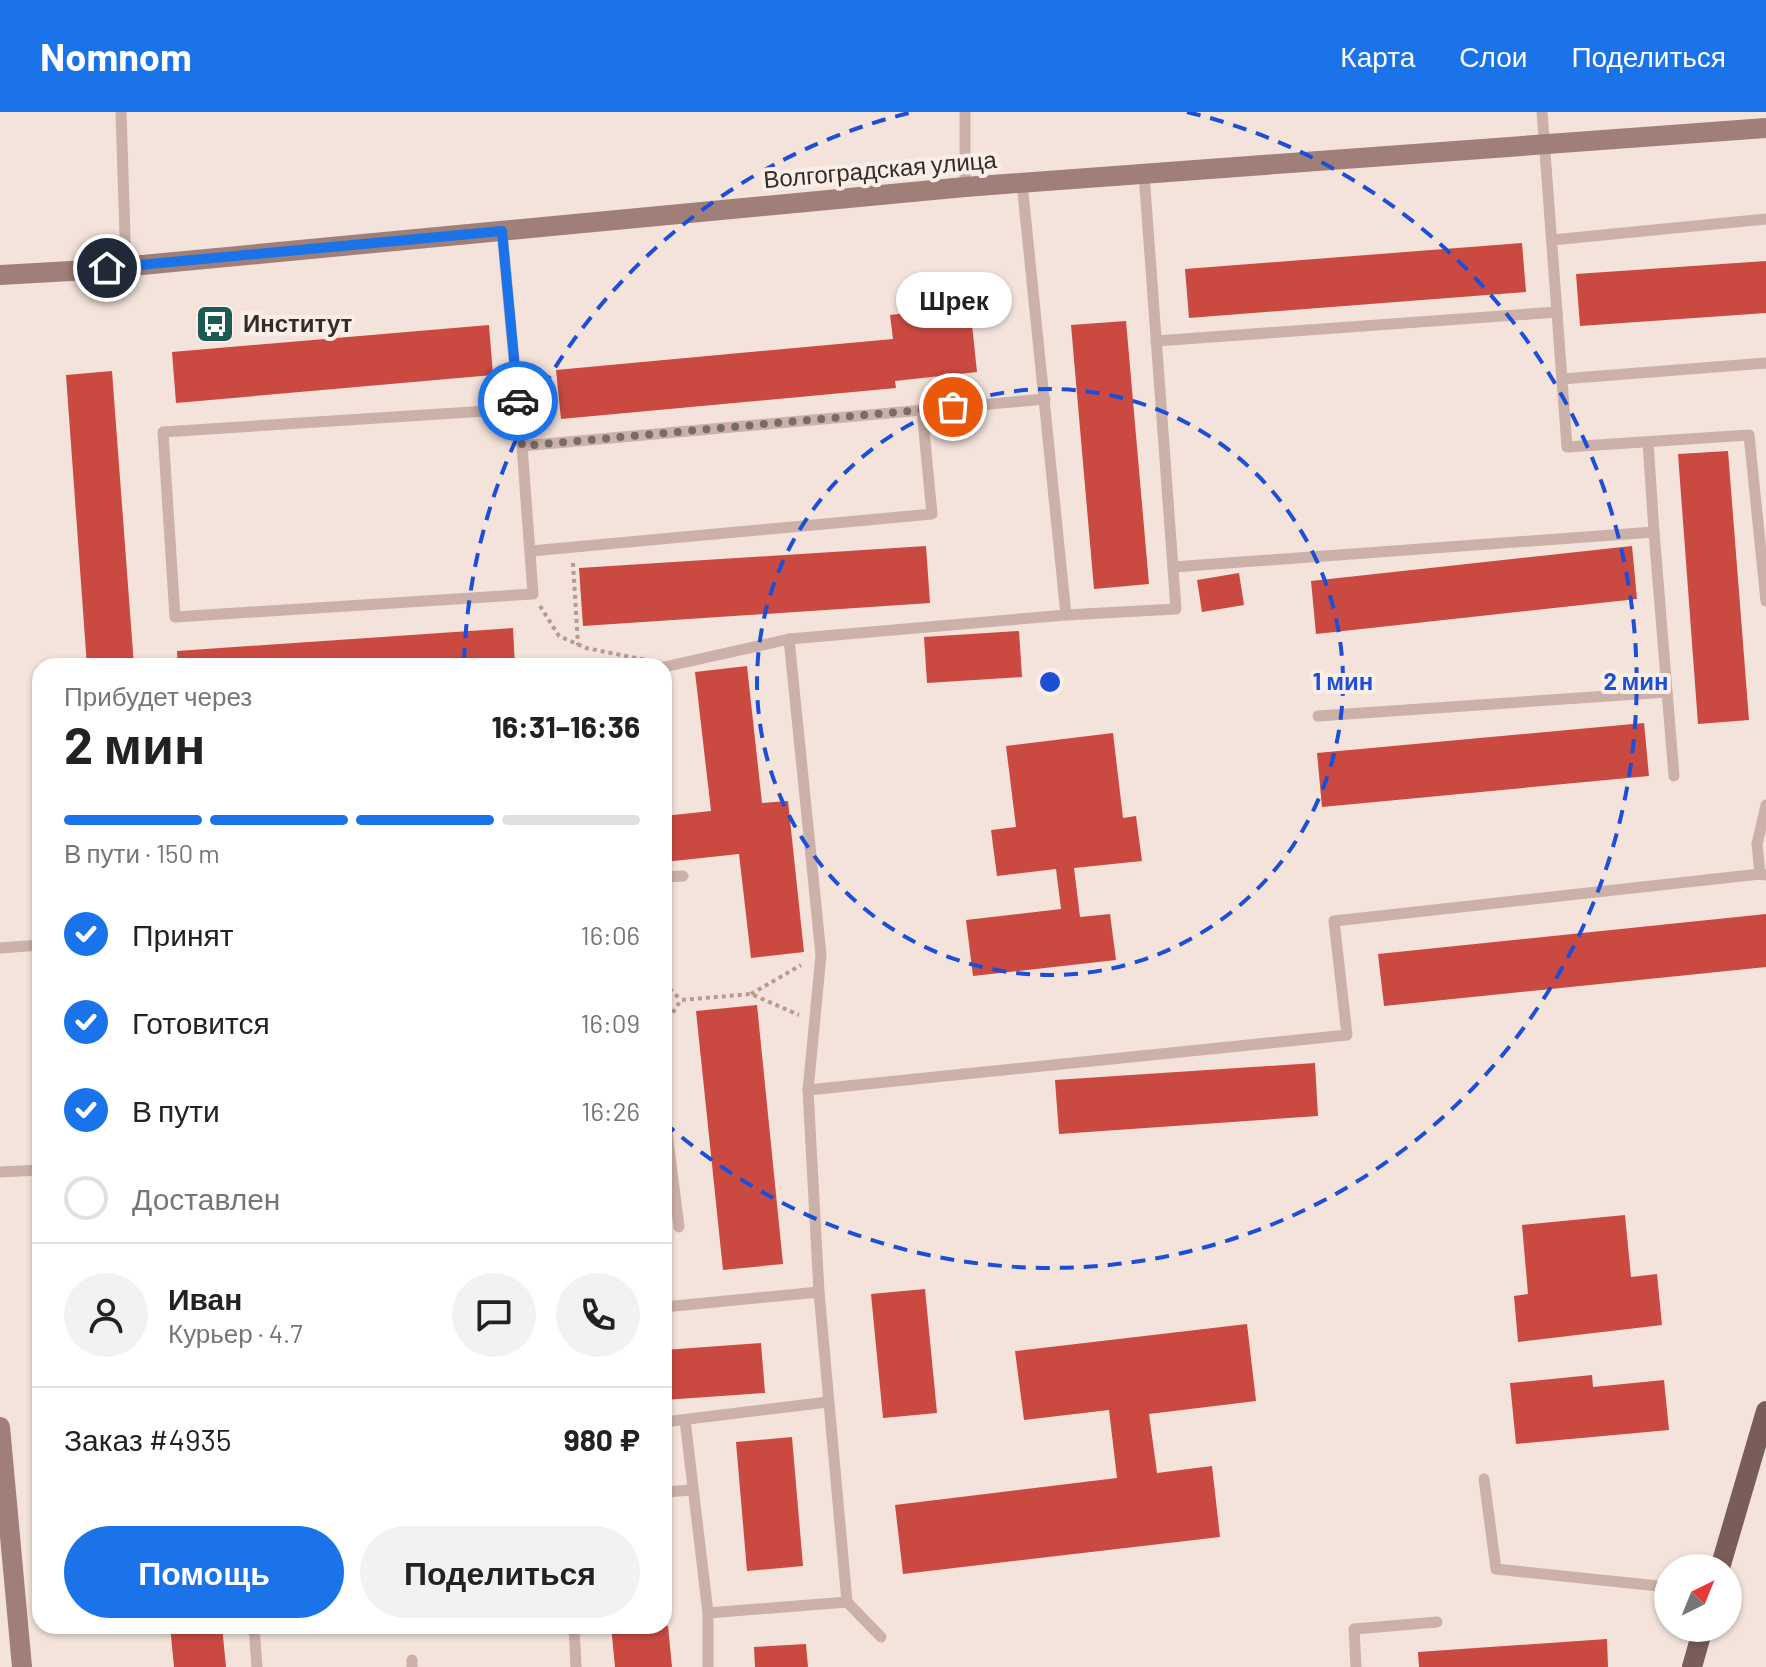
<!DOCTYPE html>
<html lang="ru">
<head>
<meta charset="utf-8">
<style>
  body { margin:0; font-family:Barlow,sans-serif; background:#f2f2f2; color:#222; height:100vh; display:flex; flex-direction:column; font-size:30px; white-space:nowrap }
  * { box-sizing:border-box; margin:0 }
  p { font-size:26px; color:#767676 }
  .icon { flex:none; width:44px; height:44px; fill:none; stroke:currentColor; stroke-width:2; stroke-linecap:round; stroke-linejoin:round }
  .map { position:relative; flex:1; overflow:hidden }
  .sheet { position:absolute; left:32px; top:546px; width:640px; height:976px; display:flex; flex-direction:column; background:#fff; border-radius:24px; box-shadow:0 2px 6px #0004 }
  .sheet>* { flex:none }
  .needle { width:52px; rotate:43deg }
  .fabs { position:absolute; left:1654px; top:1442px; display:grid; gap:16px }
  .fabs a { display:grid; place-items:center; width:88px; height:88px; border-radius:50%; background:#fff; box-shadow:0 2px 6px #0004; font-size:40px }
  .pin { position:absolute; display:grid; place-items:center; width:68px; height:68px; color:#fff; margin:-34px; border:4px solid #fff; border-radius:50%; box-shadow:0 2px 8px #0007 }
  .courier { position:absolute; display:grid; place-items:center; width:80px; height:80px; margin:-40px; border:6px solid #1a73e8; border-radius:50%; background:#fff; color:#222; box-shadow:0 2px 10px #0007 }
  .bubble { position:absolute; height:56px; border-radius:28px; background:#fff; box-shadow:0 2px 6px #0004; font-size:26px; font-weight:700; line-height:56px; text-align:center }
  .headline em { font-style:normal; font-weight:700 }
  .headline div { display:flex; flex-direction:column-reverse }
  .headline { display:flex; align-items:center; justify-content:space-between; height:136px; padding:0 32px }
  h1 { font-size:52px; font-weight:700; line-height:60px }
  .bar { display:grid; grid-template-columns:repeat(4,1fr); gap:12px 8px; align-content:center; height:96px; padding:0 32px }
  .bar i { height:10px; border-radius:6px; background:#e0e0e0 }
  .bar .active { background:#1a73e8 }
  .bar p { grid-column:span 4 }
  .line { display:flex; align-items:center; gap:20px; padding:0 32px; border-top:2px solid #e0e0e0 }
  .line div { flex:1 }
  .round { display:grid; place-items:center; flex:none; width:84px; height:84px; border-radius:42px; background:#f2f2f2 }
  ol { padding:0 32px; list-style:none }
  li { display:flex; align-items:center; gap:24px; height:88px }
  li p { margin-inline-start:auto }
  li .icon { padding:8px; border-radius:50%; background:#1a73e8; color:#fff; stroke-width:4 }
  li:last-child { color:#767676 }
  li i { width:44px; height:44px; border:4px solid #e0e0e0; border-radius:50% }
  .button { display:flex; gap:16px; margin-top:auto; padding:16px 32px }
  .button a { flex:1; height:92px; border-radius:48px; background:#1a73e8; color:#fff; font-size:32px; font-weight:700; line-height:92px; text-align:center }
  .button a+a { background:#f2f2f2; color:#222 }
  header { display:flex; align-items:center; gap:48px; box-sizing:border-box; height:112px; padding:0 40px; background:#1a73e8; color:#fff }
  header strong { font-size:38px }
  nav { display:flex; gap:44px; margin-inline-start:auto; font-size:28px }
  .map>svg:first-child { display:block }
</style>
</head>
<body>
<header>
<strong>Nomnom</strong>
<nav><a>Карта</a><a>Слои</a><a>Поделиться</a></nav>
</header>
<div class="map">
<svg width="1766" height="1555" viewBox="0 0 1766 1555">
  <rect width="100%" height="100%" fill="#f3e3db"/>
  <!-- building -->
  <g fill="#ca4a42">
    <polygon points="1522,131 1526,180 1189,206 1185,157"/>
    <polygon points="1766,149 1766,201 1580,214 1576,162"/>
    <polygon points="970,194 977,260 895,269 896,276 561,307 556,258 893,227 890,203"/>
    <polygon points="1126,209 1149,472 1094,477 1071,213"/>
    <polygon points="489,213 493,263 176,291 172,240"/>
    <polygon points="112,259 134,554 87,554 66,263"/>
    <polygon points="1728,339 1749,608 1698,612 1678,342"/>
    <polygon points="926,434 930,491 583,514 579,456"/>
    <polygon points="1632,434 1637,487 1316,522 1311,469"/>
    <polygon points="1239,461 1244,493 1202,500 1197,468"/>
    <polygon points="513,516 515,554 178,554 177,539"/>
    <polygon points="1019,519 1022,565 927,571 924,525"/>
    <polygon points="747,554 762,691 788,689 804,840 751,846 739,742 664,750 664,704 711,699 695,560"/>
    <polygon points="1644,611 1649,664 1322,695 1317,641"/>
    <polygon points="1113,621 1123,706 1136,704 1142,749 1074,756 1080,805 1110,802 1116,848 973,864 966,808 1061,797 1056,757 997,764 991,718 1016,715 1006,634"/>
    <polygon points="1766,802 1766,855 1384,894 1378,842"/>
    <polygon points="757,893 783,1152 723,1158 696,899"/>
    <polygon points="1315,951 1318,1004 1059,1022 1055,968"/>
    <polygon points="1625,1103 1631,1165 1657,1162 1662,1213 1518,1230 1514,1184 1528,1182 1522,1113"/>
    <polygon points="925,1177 937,1301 883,1306 871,1182"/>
    <polygon points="1247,1212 1256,1289 1149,1302 1157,1361 1212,1354 1220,1425 903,1462 895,1393 1117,1366 1109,1298 1024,1308 1015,1239"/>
    <polygon points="761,1231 765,1281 664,1288 664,1238"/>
    <polygon points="1592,1263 1593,1275 1664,1268 1669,1318 1516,1332 1510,1271"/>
    <polygon points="792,1325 803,1454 747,1459 736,1330"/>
    <polygon points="170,1514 222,1514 226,1555 174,1555"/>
    <polygon points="611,1514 668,1514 672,1555 615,1555"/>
    <polygon points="1607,1527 1608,1555 1419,1555 1418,1540"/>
    <polygon points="806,1532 808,1555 755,1555 754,1535"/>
  </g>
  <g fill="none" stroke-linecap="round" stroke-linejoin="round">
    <!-- path -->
    <g stroke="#b79a91" stroke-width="4" stroke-dasharray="4 4" stroke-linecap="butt">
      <polyline points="573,451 578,533"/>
      <polyline points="540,494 559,524 586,536 651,549"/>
      <polyline points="664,871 681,888"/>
      <polyline points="751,882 801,853"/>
      <polyline points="664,914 681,888 751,882 799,903"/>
    </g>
    <!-- lane -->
    <g stroke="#cbb1a7" stroke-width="11">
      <polyline points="121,0 126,154"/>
      <polyline points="1542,0 1567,335 1749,323 1766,489"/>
      <polyline points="1022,71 1066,503"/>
      <polyline points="965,75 965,0"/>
      <polyline points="502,119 522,334 1045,287"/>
      <polyline points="1552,128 1766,107"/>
      <polyline points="1156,229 1557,200"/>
      <polyline points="1562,267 1766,251"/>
      <polyline points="518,297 163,320 175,505 533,482 522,334"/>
      <polyline points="1654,420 1674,664"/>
      <polyline points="531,439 932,402 922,298"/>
      <polyline points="1173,455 1654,420 1648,330"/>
      <polyline points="664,555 789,527"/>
      <polyline points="1318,604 1667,580"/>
      <polyline points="1765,763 1760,762 1757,732 1766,693"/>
      <polyline points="664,765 683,764"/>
      <polyline points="0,836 40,833"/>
      <polyline points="664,972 666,996"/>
      <polyline points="808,978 1347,923 1334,809 1760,762"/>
      <polyline points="664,996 679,1115"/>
      <polyline points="0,1060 40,1058"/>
      <polyline points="819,1180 808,978 821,843 789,527 1066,503 1176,497 1144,62"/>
      <polyline points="664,1195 819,1180 847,1490 881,1525"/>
      <polyline points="685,1308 708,1501 708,1555"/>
      <polyline points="664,1310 828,1290"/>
      <polyline points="1484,1367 1496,1457 1668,1475"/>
      <polyline points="664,1380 692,1378"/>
      <polyline points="708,1501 847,1490"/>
      <polyline points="254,1514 257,1555"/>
      <polyline points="574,1514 576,1555"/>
      <polyline points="412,1548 412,1555"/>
      <polyline points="1356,1555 1354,1517 1437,1510"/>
    </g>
    <!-- secondary -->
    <g stroke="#9f7f78" stroke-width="20">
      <polyline points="0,163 89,158 965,75 1766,16"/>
      <polyline points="0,1315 22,1555"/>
    </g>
    <!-- primary -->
    <g stroke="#7a5d58" stroke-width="20">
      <polyline points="1720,1456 1766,1299"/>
      <polyline points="1692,1555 1703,1516"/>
    </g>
  </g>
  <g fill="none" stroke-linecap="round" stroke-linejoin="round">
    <!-- done -->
    <polyline stroke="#796b67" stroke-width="8" stroke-dasharray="0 14.4" points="518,289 522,334 953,295"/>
    <!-- route -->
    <polyline stroke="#1a73e8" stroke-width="10" points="107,156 502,119 518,289"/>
  </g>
  <!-- distance rings -->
  <g fill="none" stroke="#1d4ed8" stroke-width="4" stroke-dasharray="14 10">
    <circle cx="1050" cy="570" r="293"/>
    <path d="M464 550A586 586 0 0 1 913 0M1187 0A586 586 0 1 1 666 1012"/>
  </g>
  <!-- icons -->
  <defs>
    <symbol id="bus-square" viewBox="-11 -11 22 22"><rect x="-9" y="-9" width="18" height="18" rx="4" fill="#1c5b53" stroke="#faeee8"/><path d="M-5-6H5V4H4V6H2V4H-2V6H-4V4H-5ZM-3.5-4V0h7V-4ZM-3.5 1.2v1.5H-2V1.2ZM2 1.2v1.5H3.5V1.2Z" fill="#fff"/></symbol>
  </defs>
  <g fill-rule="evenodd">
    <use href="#bus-square" x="193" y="190" width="44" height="44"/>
  </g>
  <g text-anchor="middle" stroke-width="8" stroke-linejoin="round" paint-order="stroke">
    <!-- street labels -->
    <g font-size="24" fill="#372a28" stroke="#faeee8">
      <text transform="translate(880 58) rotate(-5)" y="8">Волгоградская улица</text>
    </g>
    <!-- poi labels -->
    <g font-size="24" font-weight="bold" fill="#372a28" stroke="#faeee8" text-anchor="start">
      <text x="243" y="220">Институт</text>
    </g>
  </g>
  <circle cx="1050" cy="570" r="12" fill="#1d4ed8" stroke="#faeee8" stroke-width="4"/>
  <g font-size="24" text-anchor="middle" font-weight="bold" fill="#1d4ed8" stroke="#faeee8" stroke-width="8" stroke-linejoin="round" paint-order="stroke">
    <text x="1343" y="578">1 мин</text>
    <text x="1636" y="578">2 мин</text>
  </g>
</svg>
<div class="fabs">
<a><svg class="needle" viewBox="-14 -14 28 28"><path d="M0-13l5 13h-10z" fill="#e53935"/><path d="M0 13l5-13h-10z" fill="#767676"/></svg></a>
</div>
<div class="pin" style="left:953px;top:295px;background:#ea580c"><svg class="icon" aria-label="bag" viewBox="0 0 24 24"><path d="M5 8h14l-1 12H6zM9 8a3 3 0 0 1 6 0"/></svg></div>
<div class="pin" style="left:107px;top:156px;background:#1f2937"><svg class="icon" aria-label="home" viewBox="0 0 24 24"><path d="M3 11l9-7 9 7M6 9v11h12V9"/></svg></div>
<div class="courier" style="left:518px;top:289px"><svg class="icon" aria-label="car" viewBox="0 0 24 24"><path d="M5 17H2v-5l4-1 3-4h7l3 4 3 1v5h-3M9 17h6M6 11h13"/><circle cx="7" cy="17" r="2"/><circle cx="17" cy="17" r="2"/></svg></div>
<div class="bubble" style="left:896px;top:160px;width:116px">Шрек</div>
<section class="sheet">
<div class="headline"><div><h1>2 мин</h1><p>Прибудет через</p></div><em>16:31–16:36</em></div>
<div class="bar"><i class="active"></i><i class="active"></i><i class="active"></i><i></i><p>В пути · 150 m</p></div>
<ol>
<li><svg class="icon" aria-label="check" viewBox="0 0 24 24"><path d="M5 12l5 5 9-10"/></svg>Принят<p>16:06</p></li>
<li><svg class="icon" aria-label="check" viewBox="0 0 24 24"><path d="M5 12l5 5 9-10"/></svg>Готовится<p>16:09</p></li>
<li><svg class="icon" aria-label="check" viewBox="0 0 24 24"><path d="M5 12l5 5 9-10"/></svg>В пути<p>16:26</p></li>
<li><i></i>Доставлен</li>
</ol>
<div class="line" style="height:144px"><a class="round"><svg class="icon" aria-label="person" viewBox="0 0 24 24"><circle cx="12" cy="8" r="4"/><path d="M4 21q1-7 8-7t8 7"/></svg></a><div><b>Иван</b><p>Курьер · 4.7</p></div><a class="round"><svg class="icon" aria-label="chat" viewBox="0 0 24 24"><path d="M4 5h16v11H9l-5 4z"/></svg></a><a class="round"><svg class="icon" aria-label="phone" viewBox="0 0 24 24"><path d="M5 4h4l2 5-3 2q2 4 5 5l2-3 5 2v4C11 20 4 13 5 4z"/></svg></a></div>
<div class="line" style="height:104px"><div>Заказ #4935</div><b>980 ₽</b></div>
<div class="button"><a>Помощь</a><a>Поделиться</a></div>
</section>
</div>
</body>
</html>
